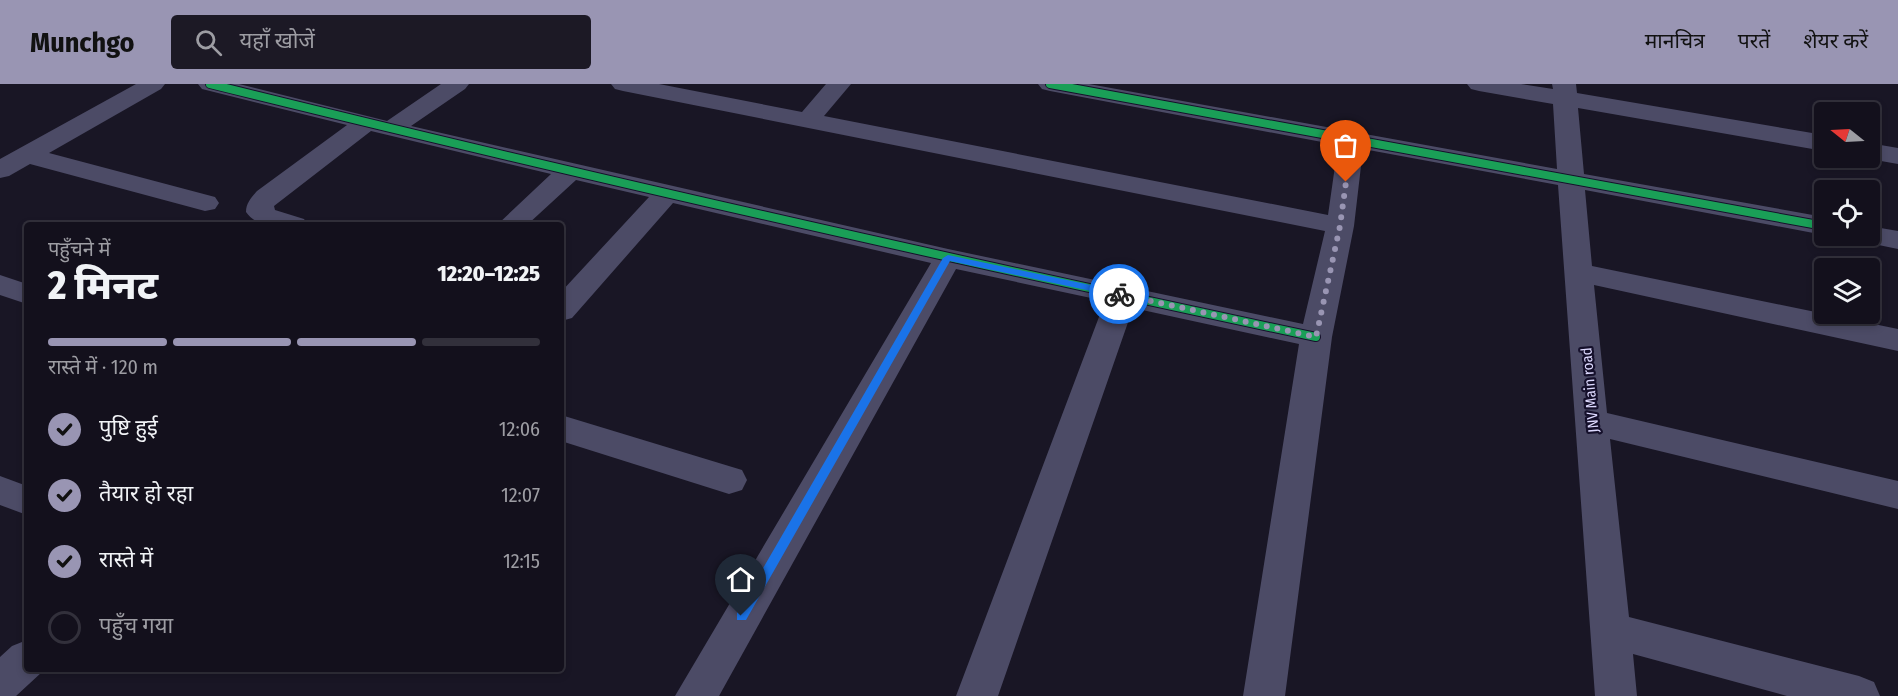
<!DOCTYPE html>
<html lang="hi">
<head>
<meta charset="utf-8">
<style>
  body { margin:0; font-family:"Fira Sans Condensed","Noto Sans Devanagari",sans-serif; background:#1c1925; color:#f1f3f6; height:100vh; display:flex; flex-direction:column; font-size:22px; white-space:nowrap }
  * { box-sizing:border-box; margin:0 }
  p { font-size:20px; color:#9d9da3 }
  .icon { flex:none; width:33px; height:33px; fill:none; stroke:currentColor; stroke-width:2; stroke-linecap:round; stroke-linejoin:round }
  .map { position:relative; flex:1; overflow:hidden }
  .drawer { position:absolute; left:24px; top:138px; width:540px; height:450px; display:flex; flex-direction:column; background:#13101c; border-radius:6px; box-shadow:0 3px 9px #0003,0 0 0 2px #32303b }
  .drawer>* { flex:none }
  .needle { width:39px; rotate:288deg }
  .fabs { position:absolute; left:1814px; top:18px; display:grid; gap:12px }
  .fabs a { display:grid; place-items:center; width:66px; height:66px; border-radius:6px; background:#13101c; box-shadow:0 3px 9px #0003,0 0 0 2px #32303b; font-size:30px }
  .pin { position:absolute; display:grid; place-items:center; width:51px; height:51px; color:#fff; margin:-62px -26px; border-radius:50% 50% 50% 0; rotate:-45deg; box-shadow:0 0 6px #0007 }
  .pin .icon { rotate:45deg }
  .courier { position:absolute; display:grid; place-items:center; width:60px; height:60px; margin:-30px; border:4px solid #1a73e8; border-radius:50%; background:#fff; color:#222; box-shadow:0 2px 8px #0007 }
  .head em { font-style:normal; font-weight:800 }
  .head div { display:flex; flex-direction:column-reverse }
  .head { display:flex; align-items:center; justify-content:space-between; height:102px; padding:0 24px }
  h1 { font-size:39px; font-weight:800; line-height:45px }
  .bar { display:grid; grid-template-columns:repeat(4,1fr); gap:9px 6px; align-content:center; height:72px; padding:0 24px }
  .bar i { height:8px; border-radius:4px; background:#32303b }
  .bar .selected { background:#9995b3 }
  .bar p { grid-column:span 4 }
  ol { padding:0 24px; list-style:none }
  li { display:flex; align-items:center; gap:18px; height:66px }
  li p { margin-inline-start:auto }
  li .icon { padding:6px; border-radius:50%; background:#9995b3; color:#111; stroke-width:4 }
  li:last-child { color:#9d9da3 }
  li i { width:33px; height:33px; border:3px solid #32303b; border-radius:50% }
  header { display:flex; align-items:center; gap:36px; box-sizing:border-box; height:84px; padding:0 30px; background:#9995b3; color:#111 }
  header strong { font-size:28px }
  nav { display:flex; gap:33px; margin-inline-start:auto; font-size:21px }
  .search { width:420px; height:54px; background:#1c1925; display:flex; align-items:center; gap:15px; box-sizing:border-box; padding:0 21px; border-radius:6px; color:#9d9da3; font-size:22px }
  .map>svg:first-child { display:block }
</style>
</head>
<body>
<header>
<strong>Munchgo</strong>
<div class="search"><svg class="icon" aria-label="search" viewBox="0 0 24 24"><circle cx="10" cy="10" r="6"/><path d="M15 15l6 6"/></svg>यहाँ खोजें</div>
<nav><a>मानचित्र</a><a>परतें</a><a>शेयर करें</a></nav>
</header>
<div class="map">
<svg width="1898" height="612" viewBox="0 0 1898 612">
  <rect width="100%" height="100%" fill="#191625"/>
  <g fill="none" stroke-linecap="round" stroke-linejoin="round">
    <!-- minor -->
    <g fill="#4c4b66" fill-rule="evenodd">
      <polygon points="136,0 165,0 161,5 49,69 215,113 219,119 215,125 205,127 30,80 9,92 0,94 0,75"/>
      <path d="M198,0H239L387,37L441,0H469L465,5L411,42L948,165L1303,240L1325,147L623,7L615,5L611,0H659L802,28L826,0H851L824,32L1328,131L1338,61L1050,7L1042,5L1038,0H1089L1557,85L1553,20L1479,7L1471,5L1467,0H1521L1553,5L1552,0H1576L1577,9L1824,51V67L1578,24L1584,90L1824,133V151L1585,106L1592,182L1898,245V267L1594,201L1607,329L1898,397V425L1610,355L1629,533L1859,592L1874,598L1880,612H1787L1633,570L1637,612H1595L1558,101L1363,65L1354,142L1332,253L1285,612H1243L1299,260L1133,224L998,612H956L1105,217L956,185L719,612H675L931,179L673,119L572,234L561,237V208L649,113L576,96L527,141H497L551,90L371,47L274,122L275,126L304,135L308,141C287,141 259,147 246,128C246,119 251,114 257,107L347,41L202,5Z"/>
      <polygon points="1869,59 1898,64 1898,80 1864,74 1869,74"/>
      <polygon points="1869,142 1898,147 1898,165 1859,157 1855,152 1869,152"/>
      <polygon points="0,191 27,200 27,220 0,211"/>
      <polygon points="561,331 742,386 747,396 742,406 729,410 561,357"/>
      <polygon points="0,392 27,402 27,431 0,421"/>
      <polygon points="27,556 27,585 43,585 42,588 16,612 0,612 0,573 12,562"/>
    </g>
    <defs>
      <g id="cycleway">
        <path d="M210,0C577,91 946,174 1316,253"/>
        <polyline points="1050,0 1824,142"/>
      </g>
    </defs>
    <!-- cycleway casing -->
    <use href="#cycleway" stroke="#15102b" stroke-width="10"/>
    <!-- cycleway -->
    <use href="#cycleway" stroke="#1a9f57" stroke-width="8"/>
  </g>
  <!-- route -->
  <polygon fill="#1a73e8" points="948,171 1119,207 1123,210 1119,213 950,177 746,536 737,536 737,529 943,174"/>
  <g fill="none" stroke-linecap="round" stroke-linejoin="round">
    <!-- done -->
    <polyline stroke="#9995b3" stroke-width="6" stroke-dasharray="0 10.8" points="1119,210 1316,253 1340,142 1346,98"/>
  </g>
  <g text-anchor="middle" stroke-width="4.5" stroke-linejoin="round" paint-order="stroke">
    <!-- street labels -->
    <g font-size="15" fill="#dedaff" stroke="#15102b">
      <text transform="translate(1590 306) rotate(-95)" y="5">JNV Main road</text>
    </g>
  </g>
</svg>
<div class="fabs">
<a><svg class="needle" viewBox="-14 -14 28 28"><path d="M0-13l5 13h-10z" fill="#e53935"/><path d="M0 13l5-13h-10z" fill="#9d9da3"/></svg></a>
<a><svg class="icon" aria-label="locate" viewBox="0 0 24 24"><circle cx="12" cy="12" r="6"/><path d="M12 2v4M12 18v4M2 12h4M18 12h4"/></svg></a>
<a><svg class="icon" aria-label="layers" viewBox="0 0 24 24"><path d="M12 4l9 5-9 5-9-5zM3 14l9 5 9-5"/></svg></a>
</div>
<div class="pin" style="left:1346px;top:98px;background:#ea580c"><svg class="icon" aria-label="bag" viewBox="0 0 24 24"><path d="M5 8h14l-1 12H6zM9 8a3 3 0 0 1 6 0"/></svg></div>
<div class="pin" style="left:741px;top:532px;background:#1f2937"><svg class="icon" aria-label="home" viewBox="0 0 24 24"><path d="M3 11l9-7 9 7M6 9v11h12V9"/></svg></div>
<div class="courier" style="left:1119px;top:210px"><svg class="icon" aria-label="bike" viewBox="0 0 24 24"><circle cx="6" cy="16" r="4"/><circle cx="18" cy="16" r="4"/><path d="M6 16l4-8h5l3 8M10 8l3 8H6M13 5h3"/></svg></div>
<section class="drawer">
<div class="head"><div><h1>2 मिनट</h1><p>पहुँचने में</p></div><em>12:20–12:25</em></div>
<div class="bar"><i class="selected"></i><i class="selected"></i><i class="selected"></i><i></i><p>रास्ते में · 120 m</p></div>
<ol>
<li><svg class="icon" aria-label="check" viewBox="0 0 24 24"><path d="M5 12l5 5 9-10"/></svg>पुष्टि हुई<p>12:06</p></li>
<li><svg class="icon" aria-label="check" viewBox="0 0 24 24"><path d="M5 12l5 5 9-10"/></svg>तैयार हो रहा<p>12:07</p></li>
<li><svg class="icon" aria-label="check" viewBox="0 0 24 24"><path d="M5 12l5 5 9-10"/></svg>रास्ते में<p>12:15</p></li>
<li><i></i>पहुँच गया</li>
</ol>
</section>
</div>
</body>
</html>
